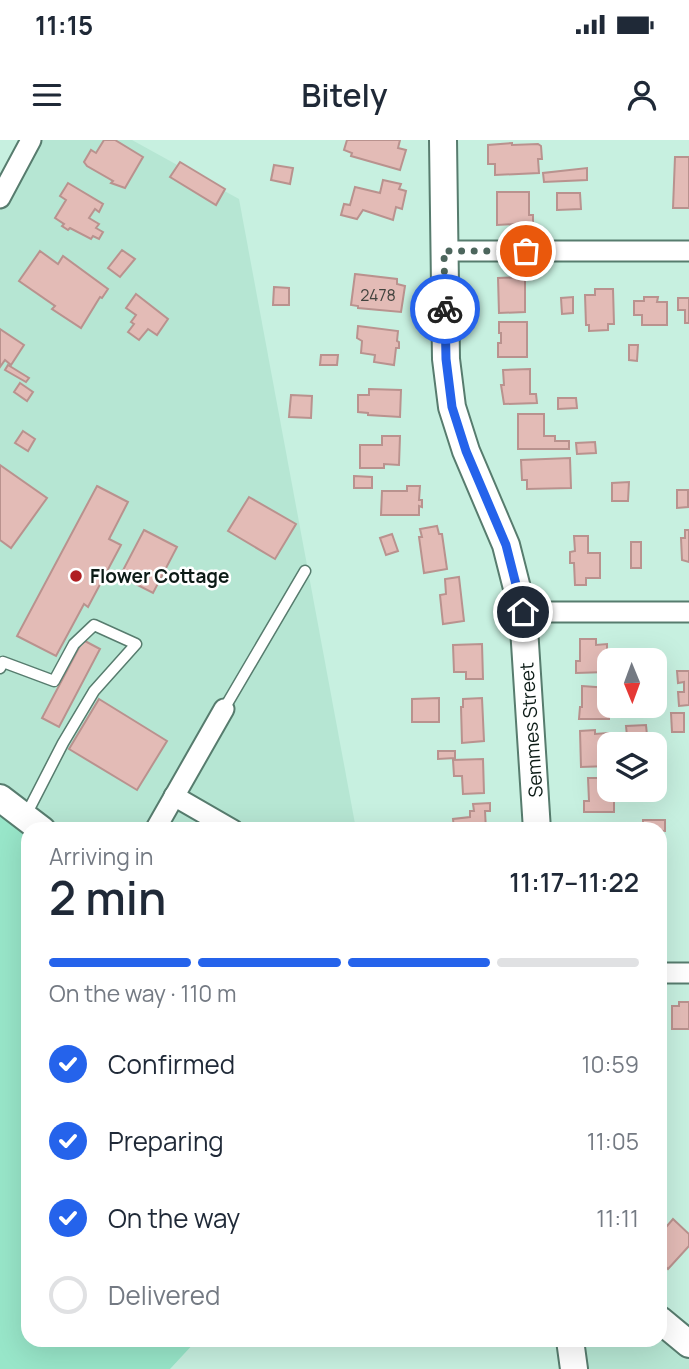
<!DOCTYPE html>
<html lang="en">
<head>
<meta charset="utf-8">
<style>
  body { margin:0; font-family:Manrope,sans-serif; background:#f6f6f7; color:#1f2937; height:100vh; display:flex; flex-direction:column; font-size:26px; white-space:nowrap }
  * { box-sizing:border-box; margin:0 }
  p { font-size:23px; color:#747a83 }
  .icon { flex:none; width:38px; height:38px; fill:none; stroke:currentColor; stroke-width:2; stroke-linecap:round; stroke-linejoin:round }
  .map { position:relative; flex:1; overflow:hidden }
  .details { position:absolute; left:21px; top:682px; width:646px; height:525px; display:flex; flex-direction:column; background:#fff; border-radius:21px; box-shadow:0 7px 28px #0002 }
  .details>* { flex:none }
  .needle { width:46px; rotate:179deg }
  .controls { position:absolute; left:597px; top:508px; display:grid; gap:14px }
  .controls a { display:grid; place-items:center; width:70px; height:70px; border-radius:14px; background:#fff; box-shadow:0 7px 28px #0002; font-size:35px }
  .pin { position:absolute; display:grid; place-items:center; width:60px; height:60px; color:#fff; margin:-30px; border:4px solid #fff; border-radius:50%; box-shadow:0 2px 7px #0007 }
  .courier { position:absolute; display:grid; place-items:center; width:70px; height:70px; margin:-35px; border:5px solid #2563eb; border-radius:50%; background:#fff; color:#222; box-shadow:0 2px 9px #0007 }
  .summary em { font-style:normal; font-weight:600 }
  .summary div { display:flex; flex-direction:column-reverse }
  .summary { display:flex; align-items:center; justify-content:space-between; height:119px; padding:0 28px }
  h1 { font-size:46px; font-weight:600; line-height:52px }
  .bar { display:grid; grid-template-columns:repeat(4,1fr); gap:10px 7px; align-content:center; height:84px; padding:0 28px }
  .bar i { height:9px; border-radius:5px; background:#e0e1e3 }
  .bar .active { background:#2563eb }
  .bar p { grid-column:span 4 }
  ol { padding:0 28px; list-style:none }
  li { display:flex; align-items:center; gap:21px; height:77px }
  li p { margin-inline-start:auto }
  li .icon { padding:7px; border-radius:50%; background:#2563eb; color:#fff; stroke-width:4 }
  li:last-child { color:#747a83 }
  li i { width:38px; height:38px; border:4px solid #e0e1e3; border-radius:50% }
  .status { display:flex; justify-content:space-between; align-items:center; height:49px; padding:0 35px; background:#fff; direction:ltr }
  .status svg { height:19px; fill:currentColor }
  header { display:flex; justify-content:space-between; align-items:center; height:91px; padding:0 28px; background:#fff; font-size:32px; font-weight:600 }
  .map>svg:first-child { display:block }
</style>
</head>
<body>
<div class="status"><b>11:15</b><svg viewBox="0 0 49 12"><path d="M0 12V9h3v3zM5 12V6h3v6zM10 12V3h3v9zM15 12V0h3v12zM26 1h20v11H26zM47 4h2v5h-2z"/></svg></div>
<header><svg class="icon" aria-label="menu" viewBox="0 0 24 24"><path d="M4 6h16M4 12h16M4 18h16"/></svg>Bitely<svg class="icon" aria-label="person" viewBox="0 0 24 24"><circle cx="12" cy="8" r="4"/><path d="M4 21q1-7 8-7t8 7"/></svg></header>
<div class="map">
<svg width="689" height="1229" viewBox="0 0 689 1229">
  <rect width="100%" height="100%" fill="#c7f0e0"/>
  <!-- built -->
  <g fill="#b6e6d3">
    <polygon points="27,0 132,0 239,59 356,689 45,689 0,657 0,48"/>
    <polygon points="660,1171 689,1193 689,1229 573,1229 570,1201 660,1200"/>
  </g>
  <!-- green -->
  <polygon fill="#98e6c9" points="0,657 28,690 28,1200 196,1201 170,1229 0,1229"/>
  <!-- building -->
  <g fill="#e3bbb6" stroke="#b9928e" stroke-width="2">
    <polygon points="104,0 115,0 143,17 125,48 111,43 113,41 87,26 84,22 91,10 96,13"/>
    <polygon points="347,0 400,0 398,8 406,10 400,30 351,16 352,13 344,10"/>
    <polygon points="512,3 512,5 538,4 541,6 542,19 538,19 539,33 495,35 495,24 488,24 488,5"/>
    <polygon points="675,17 689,17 689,68 673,68"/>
    <polygon points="180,22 225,49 216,65 170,37"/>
    <polygon points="274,25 293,28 290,44 271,40"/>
    <polygon points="587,28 587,40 544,42 543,33"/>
    <polygon points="383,40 401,44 399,49 406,51 402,69 396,67 393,80 363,70 357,79 341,75 344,64 350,65 355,47 380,53"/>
    <polygon points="68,43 103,64 99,72 95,69 89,78 99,84 96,88 103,92 99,99 93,96 91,99 70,88 68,90 62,86 64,84 55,78 66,60 60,56"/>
    <polygon points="497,52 529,52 529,75 533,75 533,83 497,85"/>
    <polygon points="557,53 580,53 581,69 557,70"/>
    <polygon points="122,110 135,119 120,137 108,128"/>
    <polygon points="40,111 58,124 63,116 108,149 102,158 100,157 81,188 52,169 55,166 19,141"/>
    <polygon points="355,134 397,139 397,144 405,146 401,172 358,168 358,166 351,165"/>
    <polygon points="525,137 525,172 499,173 498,138"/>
    <polygon points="274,147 289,148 289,165 273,165"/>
    <polygon points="595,149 613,149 614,184 608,184 608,190 589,191 589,185 586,185 585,155 595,155"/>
    <polygon points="136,154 168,179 157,195 148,189 139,200 128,192 134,184 131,182 136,175 126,168"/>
    <polygon points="573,157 573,173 562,174 561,158"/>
    <polygon points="644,157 658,157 657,162 667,162 667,185 642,185 642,175 634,175 634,161 644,161"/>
    <polygon points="678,158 689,158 689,183 685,183 685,170 678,170"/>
    <polygon points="499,182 527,182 527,217 498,217 498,203 501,203 501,193 499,193"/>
    <polygon points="358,186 398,191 397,201 399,202 399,208 396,208 394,225 374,222 375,215 361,213 362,201 357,198"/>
    <polygon points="0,189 24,205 11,225 5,220 0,227"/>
    <polygon points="629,205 638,205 637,221 629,220"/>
    <polygon points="321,215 338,215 337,225 320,225"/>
    <polygon points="8,225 29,238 26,242 5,230"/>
    <polygon points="530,229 530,254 536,254 537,263 504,264 501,245 504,245 503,230"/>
    <polygon points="20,243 33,252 27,261 14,252"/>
    <polygon points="369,249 401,250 400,277 368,275 368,273 358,272 358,255 369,255"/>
    <polygon points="291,255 312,256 311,278 289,277"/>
    <polygon points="558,258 576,258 577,268 558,269"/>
    <polygon points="518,274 544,274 544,296 555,296 555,301 569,301 569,309 518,309"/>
    <polygon points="23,291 35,299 28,311 15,303"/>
    <polygon points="382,296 400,296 399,325 384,324 384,328 360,328 360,305 382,305"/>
    <polygon points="595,302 596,313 577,314 576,303"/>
    <polygon points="570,318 571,348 527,349 527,340 522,340 521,320"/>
    <polygon points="0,325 47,358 11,408 0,400"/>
    <polygon points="354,336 372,337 372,348 354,348"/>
    <polygon points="629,342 628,361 612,361 612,343"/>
    <polygon points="97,346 128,362 109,399 121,405 88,467 84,464 56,516 17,496"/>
    <polygon points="407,346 420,346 419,360 422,360 422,367 419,366 419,375 381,375 382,351 407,351"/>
    <polygon points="677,350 688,350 688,367 677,368"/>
    <polygon points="249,357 296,384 275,419 228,391"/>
    <polygon points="437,386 439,394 442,394 447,429 424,433 419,397 422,397 420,389"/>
    <polygon points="144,390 177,407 153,453 120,436"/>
    <polygon points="685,390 689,390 689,422 682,420 681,398 685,398"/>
    <polygon points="392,394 398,411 386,415 380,398"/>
    <polygon points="574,396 588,396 588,413 600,413 600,438 586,438 586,445 575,445 574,423 570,423 570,412 575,411"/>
    <rect x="631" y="402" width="10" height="26"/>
    <polygon points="459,437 464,481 443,484 440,455 446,454 445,439"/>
    <polygon points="580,499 596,499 596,505 607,504 607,532 576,533 576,521 580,521"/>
    <polygon points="83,500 100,509 59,587 42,578"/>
    <polygon points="482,504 483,539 466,539 466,532 454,532 453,505"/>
    <polygon points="677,531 689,531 689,565 679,566 678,552 684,552 684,542 678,543"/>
    <polygon points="582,546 609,548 609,579 579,579 580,567 582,567"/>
    <polygon points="439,558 439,582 412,582 412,559"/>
    <polygon points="482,558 484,601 462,603 461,567 463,567 463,559"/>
    <polygon points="99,559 167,601 137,650 69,609"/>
    <polygon points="671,573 684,573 684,592 672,592"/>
    <polygon points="646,585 647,595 627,596 626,586"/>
    <polygon points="595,590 595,594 608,593 609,626 581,627 580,591"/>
    <polygon points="438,611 455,611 455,618 438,619"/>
    <polygon points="483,619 484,653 463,654 462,636 454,636 453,620"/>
    <polygon points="588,638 608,638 609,649 621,649 614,649 614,672 584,672 584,661 589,661"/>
    <polygon points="490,663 490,671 485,671 486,690 454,689 453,679 470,677 470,671 474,671 473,664"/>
    <polygon points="643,680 665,680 665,691 643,690"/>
    <polygon points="622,685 622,690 592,690 592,686"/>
    <polygon points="679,862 689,862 689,889 672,889 672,866 679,866"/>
    <polygon points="673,1079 689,1094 689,1106 668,1129 660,1121 660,1094"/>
  </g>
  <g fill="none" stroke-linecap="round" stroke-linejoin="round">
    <defs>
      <g id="lane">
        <polyline points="0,528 3,522 54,541 74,504 94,485 136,504 94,551 63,603 25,677"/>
        <polyline points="224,569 305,431"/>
      </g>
      <g id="street">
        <polyline points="0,58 31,0"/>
        <polyline points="445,111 689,111"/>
        <polyline points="523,472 689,472"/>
        <polyline points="174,656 233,690"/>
        <polyline points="155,690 224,569"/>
        <polyline points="660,833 689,833"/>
      </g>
      <g id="secondary">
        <polyline points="443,0 446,219 452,267 466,311 506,405 523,472 537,690"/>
        <polyline points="0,658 42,690"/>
        <polyline points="660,1180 689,1204"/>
        <polyline points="570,1200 574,1229"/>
      </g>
    </defs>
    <!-- lane casing -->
    <use href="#lane" stroke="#577c6e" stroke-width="13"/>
    <!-- street casing -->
    <use href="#street" stroke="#577c6e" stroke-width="23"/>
    <!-- secondary casing -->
    <use href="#secondary" stroke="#577c6e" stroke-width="30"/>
    <!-- lane -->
    <use href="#lane" stroke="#fff" stroke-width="10"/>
    <!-- street -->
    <use href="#street" stroke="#fff" stroke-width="19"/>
    <!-- secondary -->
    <use href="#secondary" stroke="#fff" stroke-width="26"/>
  </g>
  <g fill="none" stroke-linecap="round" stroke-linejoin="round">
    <!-- done -->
    <polyline stroke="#4d665d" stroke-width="7" stroke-dasharray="0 12.6" points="445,169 444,111 526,111"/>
    <!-- route -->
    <polyline stroke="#2563eb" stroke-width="9" points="445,169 446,219 452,267 466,311 506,405 523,472"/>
  </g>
  <!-- markers -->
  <circle fill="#b01f23" stroke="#fff" stroke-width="2.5" cx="76" cy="436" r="7"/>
  <g text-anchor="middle" stroke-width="5" stroke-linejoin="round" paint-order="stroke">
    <!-- number labels -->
    <g font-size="16" fill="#42433e">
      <text x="378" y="161">2478</text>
    </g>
    <!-- poi labels -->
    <g font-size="19" font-weight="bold" fill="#0c1b16" stroke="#fff" text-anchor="start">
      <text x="90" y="443">Flower Cottage</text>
    </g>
    <!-- street labels -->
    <g font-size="19" fill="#0c1b16" stroke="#fff">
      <text transform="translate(531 590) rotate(-94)" y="7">Semmes Street</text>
    </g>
  </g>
</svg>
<div class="controls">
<a><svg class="needle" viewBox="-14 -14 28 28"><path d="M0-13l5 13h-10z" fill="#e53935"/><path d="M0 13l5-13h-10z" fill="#747a83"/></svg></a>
<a><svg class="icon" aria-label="layers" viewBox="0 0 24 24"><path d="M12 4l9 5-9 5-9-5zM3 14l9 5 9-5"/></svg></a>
</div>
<div class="pin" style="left:526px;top:111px;background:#ea580c"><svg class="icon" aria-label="bag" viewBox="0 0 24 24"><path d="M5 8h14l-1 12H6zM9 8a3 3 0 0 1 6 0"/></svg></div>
<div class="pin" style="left:523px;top:472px;background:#1f2937"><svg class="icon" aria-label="home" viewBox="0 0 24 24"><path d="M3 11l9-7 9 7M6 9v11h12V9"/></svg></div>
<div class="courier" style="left:445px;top:169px"><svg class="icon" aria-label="bike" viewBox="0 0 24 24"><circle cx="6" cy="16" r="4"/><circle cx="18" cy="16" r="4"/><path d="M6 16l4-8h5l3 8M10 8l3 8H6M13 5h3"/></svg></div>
<section class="details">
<div class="summary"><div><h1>2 min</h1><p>Arriving in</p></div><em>11:17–11:22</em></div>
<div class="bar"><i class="active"></i><i class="active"></i><i class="active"></i><i></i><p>On the way · 110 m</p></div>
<ol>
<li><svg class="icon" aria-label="check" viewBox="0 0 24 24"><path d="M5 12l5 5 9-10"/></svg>Confirmed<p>10:59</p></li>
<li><svg class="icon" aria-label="check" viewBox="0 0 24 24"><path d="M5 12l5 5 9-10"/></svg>Preparing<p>11:05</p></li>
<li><svg class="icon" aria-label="check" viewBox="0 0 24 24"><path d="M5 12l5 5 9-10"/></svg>On the way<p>11:11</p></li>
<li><i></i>Delivered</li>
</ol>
</section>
</div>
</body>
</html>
